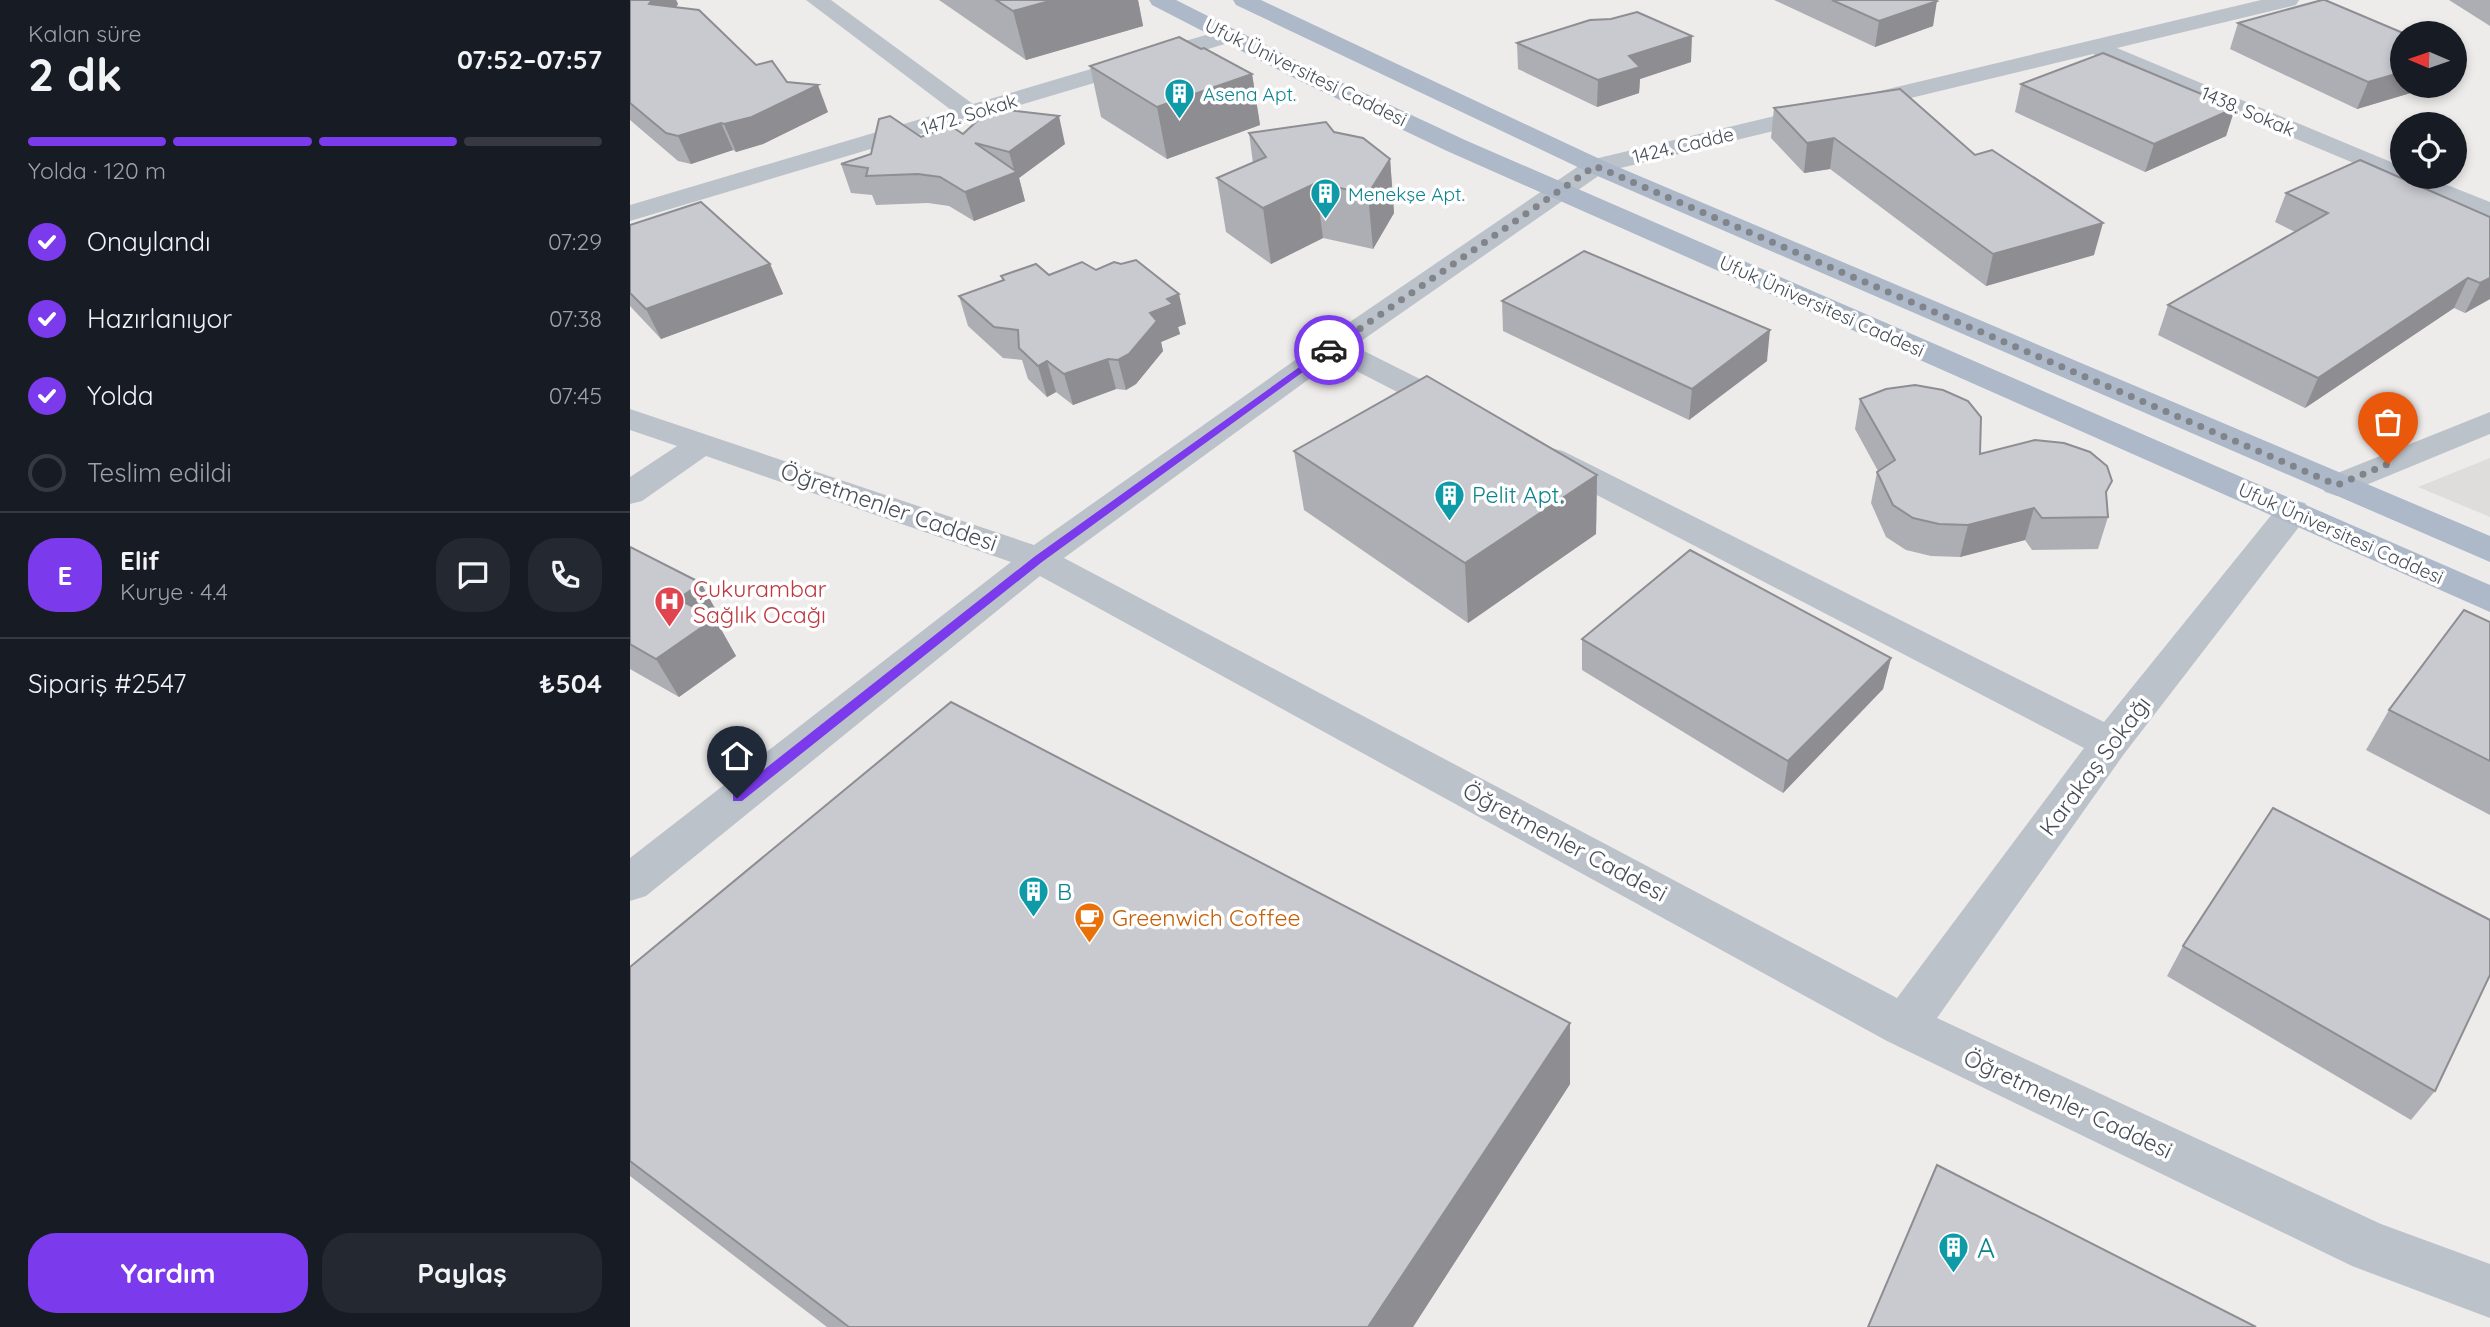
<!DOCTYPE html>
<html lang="tr">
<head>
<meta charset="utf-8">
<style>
  body { margin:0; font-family:Quicksand,sans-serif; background:#242831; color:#f1f3f6; height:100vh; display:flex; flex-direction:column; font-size:26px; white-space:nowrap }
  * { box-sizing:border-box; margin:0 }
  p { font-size:23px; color:#9ea1a6 }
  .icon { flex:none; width:38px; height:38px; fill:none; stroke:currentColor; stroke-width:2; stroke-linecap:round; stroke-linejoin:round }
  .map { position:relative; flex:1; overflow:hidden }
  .side { display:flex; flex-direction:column; background:#171b24; width:630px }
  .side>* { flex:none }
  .needle { width:46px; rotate:272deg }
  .tools { position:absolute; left:1760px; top:21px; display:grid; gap:14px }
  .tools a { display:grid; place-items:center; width:77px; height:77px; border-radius:50%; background:#171b24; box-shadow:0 4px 10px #0003; font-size:35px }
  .pin { position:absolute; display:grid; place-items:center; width:60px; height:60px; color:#fff; margin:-72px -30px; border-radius:50% 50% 50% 0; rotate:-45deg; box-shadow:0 0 7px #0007 }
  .pin .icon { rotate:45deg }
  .courier { position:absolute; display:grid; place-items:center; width:70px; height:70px; margin:-35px; border:5px solid #7c3aed; border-radius:50%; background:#fff; color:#222; box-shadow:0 2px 9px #0007 }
  .headline em { font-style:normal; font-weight:700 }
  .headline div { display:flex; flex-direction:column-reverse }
  .headline { display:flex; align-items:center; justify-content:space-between; height:119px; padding:0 28px }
  h1 { font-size:46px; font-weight:700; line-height:52px }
  .bar { display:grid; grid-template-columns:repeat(4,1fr); gap:10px 7px; align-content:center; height:84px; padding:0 28px }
  .bar i { height:9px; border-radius:5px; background:#363941 }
  .bar .selected { background:#7c3aed }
  .bar p { grid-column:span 4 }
  .line { display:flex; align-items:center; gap:18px; padding:0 28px; border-top:2px solid #363941 }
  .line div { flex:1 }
  .round { display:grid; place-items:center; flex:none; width:74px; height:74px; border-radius:28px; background:#242831 }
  ol { padding:0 28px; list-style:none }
  li { display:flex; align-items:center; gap:21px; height:77px }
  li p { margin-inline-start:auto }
  li .icon { padding:7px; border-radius:50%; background:#7c3aed; color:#fff; stroke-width:4 }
  li:last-child { color:#9ea1a6 }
  li i { width:38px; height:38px; border:4px solid #363941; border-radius:50% }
  .action { display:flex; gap:14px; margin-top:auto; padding:14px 28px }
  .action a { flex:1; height:80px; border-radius:28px; background:#7c3aed; color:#fff; font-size:28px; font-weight:700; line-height:80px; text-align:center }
  .action a+a { background:#242831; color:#f1f3f6 }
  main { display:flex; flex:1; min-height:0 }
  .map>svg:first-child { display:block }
</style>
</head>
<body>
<main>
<section class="side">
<div class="headline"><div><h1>2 dk</h1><p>Kalan süre</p></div><em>07:52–07:57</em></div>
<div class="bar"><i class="selected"></i><i class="selected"></i><i class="selected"></i><i></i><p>Yolda · 120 m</p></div>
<ol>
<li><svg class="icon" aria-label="check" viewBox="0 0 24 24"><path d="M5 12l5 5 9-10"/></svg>Onaylandı<p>07:29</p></li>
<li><svg class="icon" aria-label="check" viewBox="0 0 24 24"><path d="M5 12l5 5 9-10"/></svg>Hazırlanıyor<p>07:38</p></li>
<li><svg class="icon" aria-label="check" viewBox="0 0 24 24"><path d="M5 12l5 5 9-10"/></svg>Yolda<p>07:45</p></li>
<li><i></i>Teslim edildi</li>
</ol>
<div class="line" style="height:126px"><b class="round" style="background:#7c3aed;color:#fff">E</b><div><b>Elif</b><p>Kurye · 4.4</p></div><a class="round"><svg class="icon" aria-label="chat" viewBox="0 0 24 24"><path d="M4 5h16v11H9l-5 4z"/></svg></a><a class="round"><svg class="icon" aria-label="phone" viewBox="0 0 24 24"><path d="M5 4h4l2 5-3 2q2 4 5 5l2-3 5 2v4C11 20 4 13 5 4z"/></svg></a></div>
<div class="line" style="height:91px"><div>Sipariş #2547</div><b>₺504</b></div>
<div class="action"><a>Yardım</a><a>Paylaş</a></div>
</section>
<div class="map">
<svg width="1860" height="1327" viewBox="0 0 1860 1327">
  <rect width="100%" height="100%" fill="#eeeceb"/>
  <!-- education -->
  <polygon fill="#dfdddc" points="1860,458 1860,517 1788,487"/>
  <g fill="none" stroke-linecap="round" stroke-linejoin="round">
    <!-- minor -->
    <g fill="#bbc2ca" fill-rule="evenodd">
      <polygon points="176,0 201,0 343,104 589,31 605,31 608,36 605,41 353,116 351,119 338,120 0,221 0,205 321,110"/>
      <polygon points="1631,0 1669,0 1666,5 1487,48 1773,167 1773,177 1797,177 1860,202 1860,220 1463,54 974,172 724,346 838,403 843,410 838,417 827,420 816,417 705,360 434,558 1267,998 1454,748 909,465 904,458 909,451 921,448 933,451 1474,722 1651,503 1663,500 1675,503 1680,511 1675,519 1494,754 1307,1018 1751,1224 1860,1264 1860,1318 1722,1266 1257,1041 410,576 16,896 0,901 0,858 381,562 76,456 12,501 0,504 0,477 47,446 0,430 0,409 404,545 692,341 956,161"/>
      <polygon points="1860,412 1860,434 1719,492 1707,496 1695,492 1690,485 1695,478"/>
    </g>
    <!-- major -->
    <g fill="#adb9c9" fill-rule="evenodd">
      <polygon points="519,0 546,0 685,70 835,140 1860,585 1860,612 817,151 668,80 522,5"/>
      <polygon points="603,0 631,0 974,161 1860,536 1860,562 956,171 606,5"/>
    </g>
  </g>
  <!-- wall -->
  <g fill="#adaeb3">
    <polygon points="0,0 46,0 48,4 46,7 126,65 157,82 198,112 133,144 106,152 103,150 61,164 48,161 0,120"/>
    <polygon points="309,0 508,0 513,26 396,60"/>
    <polygon points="1144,0 1305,0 1303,26 1245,47"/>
    <polygon points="1819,0 1860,0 1860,26"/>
    <polygon points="1608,23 1773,86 1804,86 1727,109 1600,49"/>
    <polygon points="887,43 1061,62 1010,79 1009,93 967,107 888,69"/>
    <polygon points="571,49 622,74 630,125 537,159 471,117 460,66"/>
    <polygon points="1391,84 1605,108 1596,136 1515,172 1385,112"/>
    <polygon points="1144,108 1345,155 1464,255 1356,286 1200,169 1174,173 1141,138"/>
    <polygon points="704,132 760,159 764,213 743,249 693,238 641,264 596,232 587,178 623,163 619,133"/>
    <polygon points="291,137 435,144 389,178 395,201 344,221 319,206 298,203 246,205 242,195 221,193 211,164"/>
    <polygon points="1656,193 1860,217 1860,299 1835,313 1824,308 1675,408 1528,335 1538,305 1665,232 1645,222"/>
    <polygon points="0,225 140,264 153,294 31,339 0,306"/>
    <polygon points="419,275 556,324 548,327 550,334 531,342 533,351 506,384 496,390 486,389 443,405 426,392 417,397 398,379 392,360 373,358 338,326 329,296 373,280 371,276"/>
    <polygon points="872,301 1137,361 1059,420 873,331"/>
    <polygon points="1230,399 1350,454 1476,498 1478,517 1468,549 1402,550 1395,540 1330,557 1301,556 1276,550 1256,537 1241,503 1247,472 1248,471 1225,429"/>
    <polygon points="664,451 967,475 966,534 838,623 674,510"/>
    <polygon points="0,547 92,621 88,624 106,656 49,697 0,669"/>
    <polygon points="1860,622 1860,815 1736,750 1759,710"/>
    <polygon points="952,639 1261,658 1253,689 1153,793 952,670"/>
    <polygon points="1553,946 1805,1091 1781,1120 1537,976"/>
    <polygon points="0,967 940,1023 940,1084 783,1327 197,1327 0,1176"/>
  </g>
  <!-- shaded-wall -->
  <g fill="#8d8d92">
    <polygon points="22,0 46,0 48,4 30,30 19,4"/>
    <polygon points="423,0 508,0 513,26 396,60 383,11"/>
    <polygon points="1307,1 1303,26 1245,47 1249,21"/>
    <polygon points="1062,36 1061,62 1010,79 1009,93 967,107 968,80 999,56"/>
    <polygon points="1773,72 1773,86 1804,86 1727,109 1738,82"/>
    <polygon points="622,74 630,125 537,159 527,107"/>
    <polygon points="188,85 198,112 133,144 106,152 94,124"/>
    <polygon points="1605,108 1596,136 1515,172 1524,144"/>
    <polygon points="429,116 435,144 389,178 395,201 344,221 335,192 385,173 379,152"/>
    <polygon points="91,123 103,150 61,164 48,136"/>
    <polygon points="1204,138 1200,169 1174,173 1177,143"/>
    <polygon points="760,159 764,213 743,249 738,194"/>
    <polygon points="686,183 693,238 641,264 633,208"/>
    <polygon points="1473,223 1464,255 1356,286 1363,254"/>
    <polygon points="140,264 153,294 31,339 16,309"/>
    <polygon points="1838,278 1824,308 1675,408 1688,378"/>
    <polygon points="1860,278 1860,299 1835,313 1850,283"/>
    <polygon points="549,294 556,324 548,327 550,334 531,342 533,351 506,384 496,390 488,360 520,313 537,299"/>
    <polygon points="1140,330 1137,361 1059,420 1062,389"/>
    <polygon points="478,359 486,389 443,405 434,374"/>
    <polygon points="417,361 426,392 417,397 408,366"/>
    <polygon points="967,475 966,534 838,623 835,563"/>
    <polygon points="1404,508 1395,540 1330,557 1338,525"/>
    <polygon points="71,583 92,621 88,624 106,656 49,697 26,659 48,599"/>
    <polygon points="1261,658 1253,689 1153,793 1158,761"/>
    <polygon points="940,1023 940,1084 783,1327 738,1327"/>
  </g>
  <!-- building -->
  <g fill="#c9cad0" stroke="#8d8d92" stroke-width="2">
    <polygon points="0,0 22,0 19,4 69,10 126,65 142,61 157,82 188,85 122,117 94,124 91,123 48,136 36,133 0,103"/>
    <polygon points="366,0 423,0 383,11"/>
    <polygon points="1202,0 1305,0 1307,1 1249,21"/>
    <polygon points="1692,0 1695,0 1773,33 1773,72 1738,82 1608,23"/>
    <polygon points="1007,12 1062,36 999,56 1010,67 968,80 887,43 960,20 981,19"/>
    <polygon points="549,37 571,49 574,48 622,74 527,107 460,66"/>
    <polygon points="1473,53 1605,108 1524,144 1391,84"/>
    <polygon points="1270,89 1345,155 1362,150 1473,223 1363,254 1204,138 1177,143 1144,108"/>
    <polygon points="361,108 429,116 379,152 345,143 387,172 335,192 310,177 288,174 236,176 238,168 211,164 241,154 249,119 260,116 291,137 321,126 333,134"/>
    <polygon points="696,122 704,132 733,138 760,159 738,194 686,183 633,208 587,178 636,157 619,133"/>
    <polygon points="1730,160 1860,217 1860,278 1850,283 1838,278 1688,378 1538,305 1698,213 1656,193"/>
    <polygon points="71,202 140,264 16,309 0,293 0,225"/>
    <polygon points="954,251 1140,330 1062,389 872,301"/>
    <polygon points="506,260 549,294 537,299 543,304 520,313 527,321 499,354 488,360 478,359 434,374 417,361 408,366 389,348 388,330 364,327 329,296 374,280 371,276 406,264 419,275 452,262 466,270 484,262 491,264"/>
    <polygon points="797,376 967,475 835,563 664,451"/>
    <polygon points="1285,385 1313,390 1338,401 1351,417 1350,454 1405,440 1434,443 1460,452 1477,466 1482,481 1476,492 1478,517 1412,518 1404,508 1338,525 1309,524 1283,518 1263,505 1247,472 1265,460 1230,399 1256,389"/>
    <polygon points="0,547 71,583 48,599 85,618 26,659 0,644"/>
    <polygon points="1060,550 1261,658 1158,761 952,639"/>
    <polygon points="1834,610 1860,622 1860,761 1759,710"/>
    <polygon points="321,702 940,1023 738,1327 219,1327 0,1161 0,967"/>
    <polygon points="1643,808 1860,920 1860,975 1805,1091 1553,946"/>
    <polygon points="1307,1165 1626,1327 1238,1327"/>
  </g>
  <!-- route -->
  <polygon fill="#7c3aed" points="696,348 703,350 412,562 112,801 103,801 103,794 404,557"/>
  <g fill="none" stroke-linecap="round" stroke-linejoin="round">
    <!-- done -->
    <polyline stroke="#81858b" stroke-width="7" stroke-dasharray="0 12.6" points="699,350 965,166 1707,485 1758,464"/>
  </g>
  <!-- icons -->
  <defs>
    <symbol id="building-pin" viewBox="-11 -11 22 30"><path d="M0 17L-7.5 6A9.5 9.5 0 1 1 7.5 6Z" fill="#0f9aa8" stroke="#fff"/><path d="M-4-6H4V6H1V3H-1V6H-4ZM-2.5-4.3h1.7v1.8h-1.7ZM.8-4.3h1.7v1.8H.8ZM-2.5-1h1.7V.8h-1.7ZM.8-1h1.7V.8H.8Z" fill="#fff"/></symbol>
    <symbol id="hospital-pin" viewBox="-11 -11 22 30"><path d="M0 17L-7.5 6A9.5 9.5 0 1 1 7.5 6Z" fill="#e0444e" stroke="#fff"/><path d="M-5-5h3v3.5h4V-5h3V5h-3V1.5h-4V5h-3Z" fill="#fff"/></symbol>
    <symbol id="cafe-pin" viewBox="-11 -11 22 30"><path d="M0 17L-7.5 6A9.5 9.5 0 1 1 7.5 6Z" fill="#e8710a" stroke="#fff"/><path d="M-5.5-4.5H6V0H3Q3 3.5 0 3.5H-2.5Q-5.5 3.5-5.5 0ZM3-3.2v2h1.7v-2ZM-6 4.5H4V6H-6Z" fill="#fff"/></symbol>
  </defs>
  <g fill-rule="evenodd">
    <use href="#building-pin" x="532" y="76" width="35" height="47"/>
    <use href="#building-pin" x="678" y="176" width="35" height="47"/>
    <use href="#building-pin" x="802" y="478" width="35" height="47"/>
    <use href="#hospital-pin" x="22" y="584" width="35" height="47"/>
    <use href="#building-pin" x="386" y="874" width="35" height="47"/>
    <use href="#cafe-pin" x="442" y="900" width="35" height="47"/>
    <use href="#building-pin" x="1306" y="1230" width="35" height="47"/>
  </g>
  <g text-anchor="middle" stroke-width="7" stroke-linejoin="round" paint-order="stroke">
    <!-- far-street labels -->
    <g font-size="19" fill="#464d57" stroke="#fff">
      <text transform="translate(676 72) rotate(26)" y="7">Ufuk Üniversitesi Caddesi</text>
      <text transform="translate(1618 111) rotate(23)" y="7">1438. Sokak</text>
      <text transform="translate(339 114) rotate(-17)" y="7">1472. Sokak</text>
      <text transform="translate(1053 145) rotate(-13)" y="7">1424. Cadde</text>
      <text transform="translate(1192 306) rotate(24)" y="7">Ufuk Üniversitesi Caddesi</text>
      <text transform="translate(1711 533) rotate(24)" y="7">Ufuk Üniversitesi Caddesi</text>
    </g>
    <!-- far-culture labels -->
    <g font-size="19" fill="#0d838f" stroke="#fff" text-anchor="start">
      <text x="573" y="101">Asena Apt.</text>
      <text x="718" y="201">Menekşe Apt.</text>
    </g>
    <!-- culture labels -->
    <g font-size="23" fill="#0d838f" stroke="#fff" text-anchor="start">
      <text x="842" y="503">Pelit Apt.</text>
      <text x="427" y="900">B</text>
    </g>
    <!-- street labels -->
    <g font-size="23" fill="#464d57" stroke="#fff">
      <text transform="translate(259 507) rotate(19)" y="8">Öğretmenler Caddesi</text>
      <text transform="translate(1465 766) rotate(-53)" y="8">Karakaş Sokağı</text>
      <text transform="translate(935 842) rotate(28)" y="8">Öğretmenler Caddesi</text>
      <text transform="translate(1438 1104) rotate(25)" y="8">Öğretmenler Caddesi</text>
    </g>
    <!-- health labels -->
    <g font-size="23" fill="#be3a42" stroke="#fff" text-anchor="start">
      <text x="63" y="597">Çukurambar<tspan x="63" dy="26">Sağlık Ocağı</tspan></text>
    </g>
    <!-- food labels -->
    <g font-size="23" fill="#c56008" stroke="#fff" text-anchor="start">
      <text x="482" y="926">Greenwich Coffee</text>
    </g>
    <!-- near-culture labels -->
    <g font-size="28" fill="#0d838f" stroke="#fff" text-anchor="start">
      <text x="1347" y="1258">A</text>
    </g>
  </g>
</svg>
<div class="tools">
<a><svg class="needle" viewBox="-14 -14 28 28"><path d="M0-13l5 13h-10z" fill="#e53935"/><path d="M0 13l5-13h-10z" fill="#9ea1a6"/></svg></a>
<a><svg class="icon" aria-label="locate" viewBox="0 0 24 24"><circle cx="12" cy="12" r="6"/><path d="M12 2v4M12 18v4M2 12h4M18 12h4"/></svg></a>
</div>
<div class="pin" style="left:1758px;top:464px;background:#ea580c"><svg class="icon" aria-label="bag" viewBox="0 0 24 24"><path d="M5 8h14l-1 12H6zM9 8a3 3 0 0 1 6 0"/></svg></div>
<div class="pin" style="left:107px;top:798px;background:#1f2937"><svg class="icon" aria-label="home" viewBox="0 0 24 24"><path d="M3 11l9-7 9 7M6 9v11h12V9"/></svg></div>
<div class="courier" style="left:699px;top:350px"><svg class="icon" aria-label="car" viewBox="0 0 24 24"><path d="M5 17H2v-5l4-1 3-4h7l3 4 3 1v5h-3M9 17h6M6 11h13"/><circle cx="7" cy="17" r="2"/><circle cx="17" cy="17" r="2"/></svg></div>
</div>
</main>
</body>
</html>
